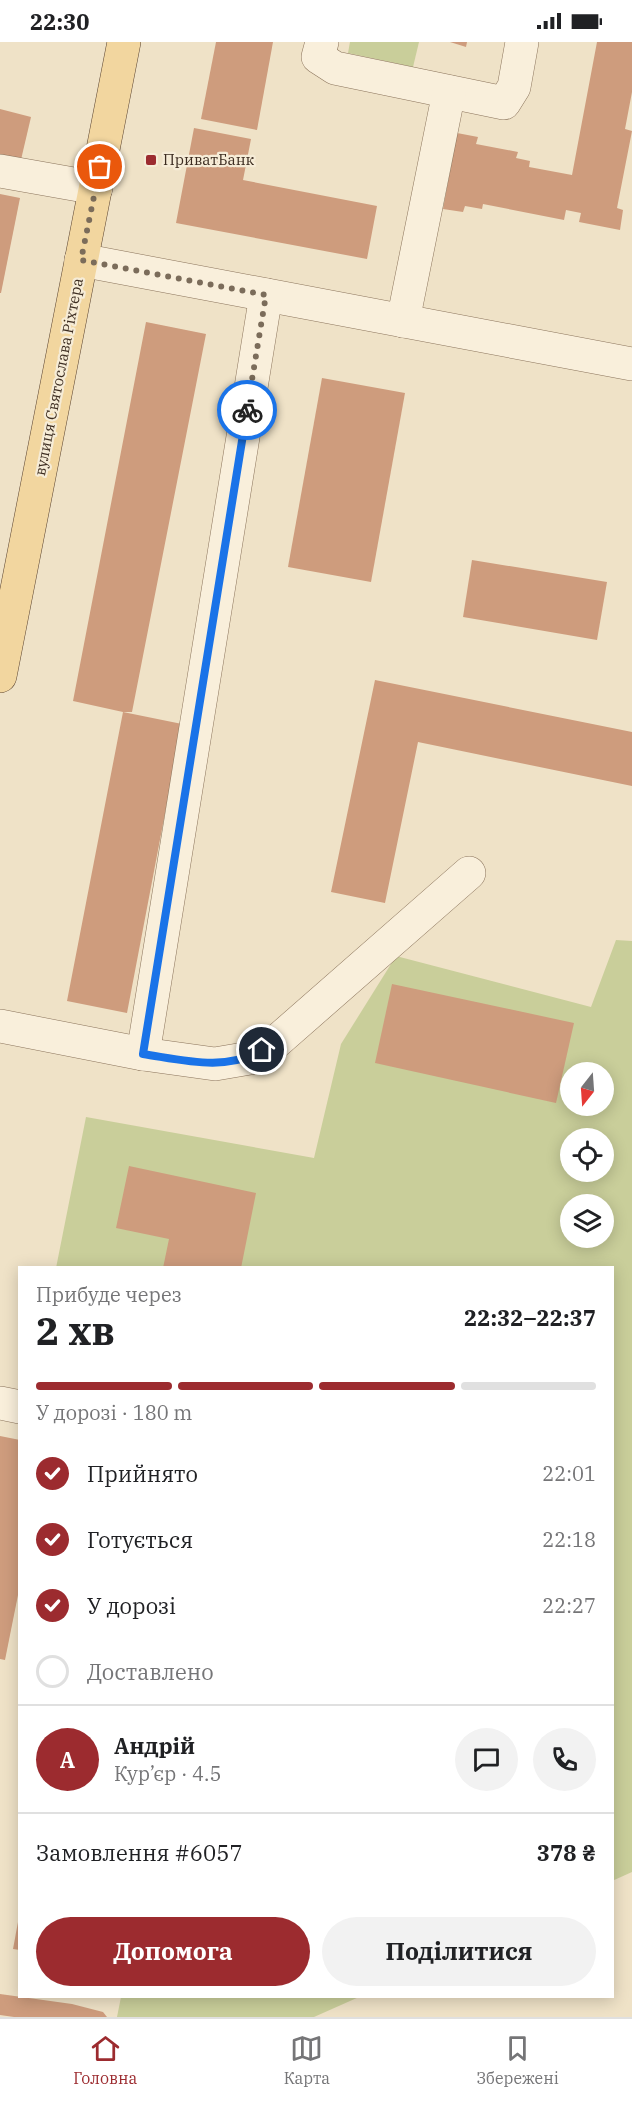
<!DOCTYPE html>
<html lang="uk">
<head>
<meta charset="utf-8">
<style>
  body { margin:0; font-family:"IBM Plex Serif",serif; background:#f2f2f2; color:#202124; height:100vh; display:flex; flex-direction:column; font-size:22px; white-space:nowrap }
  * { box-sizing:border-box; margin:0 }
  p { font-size:20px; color:#757577 }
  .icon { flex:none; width:33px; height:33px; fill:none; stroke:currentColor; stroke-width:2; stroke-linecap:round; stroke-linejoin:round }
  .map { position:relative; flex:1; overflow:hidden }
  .side { position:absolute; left:18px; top:1224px; width:596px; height:732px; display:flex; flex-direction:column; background:#fff; border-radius:0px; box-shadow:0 3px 15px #0003 }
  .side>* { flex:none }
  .needle { width:39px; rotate:197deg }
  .buttons { position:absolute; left:560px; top:1020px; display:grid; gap:12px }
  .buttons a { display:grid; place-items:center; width:54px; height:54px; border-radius:50%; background:#fff; box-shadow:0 3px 15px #0003; font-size:30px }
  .pin { position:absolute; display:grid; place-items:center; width:51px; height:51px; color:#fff; margin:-26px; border:3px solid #fff; border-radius:50%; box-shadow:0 2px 6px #0007 }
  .courier { position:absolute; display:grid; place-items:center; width:60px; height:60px; margin:-30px; border:4px solid #1a73e8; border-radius:50%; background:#fff; color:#222; box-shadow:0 2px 8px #0007 }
  .headline em { font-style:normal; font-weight:800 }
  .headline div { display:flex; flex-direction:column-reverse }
  .headline { display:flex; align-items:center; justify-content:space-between; height:102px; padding:0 18px }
  h1 { font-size:39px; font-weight:800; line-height:45px }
  .bar { display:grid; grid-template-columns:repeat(4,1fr); gap:9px 6px; align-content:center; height:72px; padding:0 18px }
  .bar i { height:8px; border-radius:4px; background:#e0e0e0 }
  .bar .on { background:#9c2b2f }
  .bar p { grid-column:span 4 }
  .line { display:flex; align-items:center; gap:15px; padding:0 18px; border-top:2px solid #e0e0e0 }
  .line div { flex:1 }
  .round { display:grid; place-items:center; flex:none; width:63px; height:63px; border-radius:32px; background:#f2f2f2 }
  ol { padding:0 18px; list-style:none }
  li { display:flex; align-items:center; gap:18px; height:66px }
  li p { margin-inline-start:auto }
  li .icon { padding:6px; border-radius:50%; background:#9c2b2f; color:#fff; stroke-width:4 }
  li:last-child { color:#757577 }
  li i { width:33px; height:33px; border:3px solid #e0e0e0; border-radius:50% }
  .primary-button { display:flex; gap:12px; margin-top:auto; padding:12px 18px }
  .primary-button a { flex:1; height:69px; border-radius:36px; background:#9c2b2f; color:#fff; font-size:24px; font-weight:800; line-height:69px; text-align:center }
  .primary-button a+a { background:#f2f2f2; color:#202124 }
  .status { display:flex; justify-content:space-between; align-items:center; height:42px; padding:0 30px; background:#fff; direction:ltr }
  .status svg { height:16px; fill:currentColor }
  .tab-bar { display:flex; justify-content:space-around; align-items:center; height:84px; border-top:2px solid #e0e0e0; background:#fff; font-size:16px; color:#757577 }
  .tab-bar a { display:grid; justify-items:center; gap:3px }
  .tab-bar .on { color:#9c2b2f }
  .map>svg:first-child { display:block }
</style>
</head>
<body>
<div class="status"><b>22:30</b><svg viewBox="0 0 49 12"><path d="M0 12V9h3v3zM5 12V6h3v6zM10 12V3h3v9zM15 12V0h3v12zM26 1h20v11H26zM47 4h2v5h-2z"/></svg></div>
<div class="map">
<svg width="632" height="1975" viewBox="0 0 632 1975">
  <rect width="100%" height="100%" fill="#efe2c7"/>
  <!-- green -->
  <g fill="#c9ce9a" fill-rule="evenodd">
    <polygon points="350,0 419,0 413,25 348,11"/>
    <path d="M616,898L632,899V1830L612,1839V1226H56L86,1075L314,1116L341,1002L396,914L591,965ZM570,1030H603V1064H570ZM570,1096H603V1130H570ZM570,1162H603V1196H570Z"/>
    <polygon points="121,1955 121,1954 359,1955 314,1975 117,1975"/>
  </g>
  <!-- building -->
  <g fill="#ce9c7d">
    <polygon points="216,0 273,0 257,88 201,77"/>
    <polygon points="450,0 467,0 466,5"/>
    <polygon points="597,0 632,0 632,50 625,87 632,89 617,166 623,168 620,188 579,180 581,171 566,168 564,178 483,162 482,167 465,164 463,170 443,167 457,91 478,95 476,102 518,110 516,116 530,119 529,125 572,133"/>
    <polygon points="0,67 31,75 20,122 0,117"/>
    <polygon points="194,86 251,97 243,138 377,164 367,217 176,181"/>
    <polygon points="0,152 20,156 1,251 0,251"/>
    <polygon points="146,280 206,292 132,670 123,670 182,682 127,971 67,959 123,670 73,659"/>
    <polygon points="322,336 405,351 371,540 288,525"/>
    <polygon points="472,518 607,540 597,598 463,575"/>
    <polygon points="375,638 632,690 632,744 418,700 385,861 331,850"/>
    <polygon points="392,942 574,981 556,1061 375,1021"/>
    <polygon points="129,1124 256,1151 241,1226 163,1226 169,1197 116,1186"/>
    <polygon points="0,1394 20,1398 20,1543 5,1618 0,1617"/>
    <polygon points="18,1880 20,1881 20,1908 13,1907"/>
    <polygon points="0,1952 72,1962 103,1970 107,1975 14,1975 0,1973"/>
  </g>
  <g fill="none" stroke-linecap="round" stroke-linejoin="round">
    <defs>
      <g id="minor">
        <polyline points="322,0 318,15 335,26 504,61 514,45 522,0"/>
        <polyline points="0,129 96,146"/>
        <polyline points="81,218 632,322"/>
        <polyline points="403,279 449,50"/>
        <polyline points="0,984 143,1012 215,1022 250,1016 276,1000 469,831"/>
        <polyline points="143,1012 266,253"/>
        <polyline points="0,1361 20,1365"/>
      </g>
      <polyline id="major" points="0,634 124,0"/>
    </defs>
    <!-- minor casing -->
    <use href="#minor" stroke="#8b745c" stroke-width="34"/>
    <!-- major casing -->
    <use href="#major" stroke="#594230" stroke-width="34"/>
    <!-- minor -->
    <use href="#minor" stroke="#f9efdb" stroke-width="33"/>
    <!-- major -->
    <use href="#major" stroke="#f2d69f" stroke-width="33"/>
  </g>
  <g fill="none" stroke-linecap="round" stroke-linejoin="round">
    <!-- done -->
    <polyline stroke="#7b6c5a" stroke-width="6" stroke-dasharray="0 10.8" points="100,125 81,218 266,253 247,368"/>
    <!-- route -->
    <path stroke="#1a73e8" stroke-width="8" d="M247,368L143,1012C183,1018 226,1030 262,1008"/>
  </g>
  <!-- markers -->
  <rect fill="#9c2b2f" stroke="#f6ecd7" stroke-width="2" x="145" y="112" width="12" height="12" rx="3"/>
  <g text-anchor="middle" stroke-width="4.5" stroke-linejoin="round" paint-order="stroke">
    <!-- poi labels -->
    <g font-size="15" fill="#3c2c20" stroke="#f6ecd7" text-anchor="start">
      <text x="163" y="123">ПриватБанк</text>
    </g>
    <!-- street labels -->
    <g font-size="15" fill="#3c2c20" stroke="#f6ecd7">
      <text transform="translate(59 335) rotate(-79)" y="5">вулиця Святослава Ріхтера</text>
    </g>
  </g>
</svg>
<div class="buttons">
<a><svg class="needle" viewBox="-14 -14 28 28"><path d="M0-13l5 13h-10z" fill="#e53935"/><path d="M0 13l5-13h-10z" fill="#757577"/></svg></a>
<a><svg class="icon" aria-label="locate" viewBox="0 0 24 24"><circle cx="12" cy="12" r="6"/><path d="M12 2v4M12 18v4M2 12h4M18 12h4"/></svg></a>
<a><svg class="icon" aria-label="layers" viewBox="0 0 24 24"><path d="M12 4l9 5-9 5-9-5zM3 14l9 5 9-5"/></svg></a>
</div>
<div class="pin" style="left:100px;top:125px;background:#ea580c"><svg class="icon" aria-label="bag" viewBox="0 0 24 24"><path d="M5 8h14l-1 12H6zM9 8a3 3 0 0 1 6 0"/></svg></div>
<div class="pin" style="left:262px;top:1008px;background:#1f2937"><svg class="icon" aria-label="home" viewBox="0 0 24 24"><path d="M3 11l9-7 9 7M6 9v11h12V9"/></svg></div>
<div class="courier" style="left:247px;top:368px"><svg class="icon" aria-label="bike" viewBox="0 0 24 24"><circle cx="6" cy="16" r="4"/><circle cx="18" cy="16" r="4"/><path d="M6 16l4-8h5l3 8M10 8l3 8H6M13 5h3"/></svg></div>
<section class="side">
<div class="headline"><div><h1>2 хв</h1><p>Прибуде через</p></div><em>22:32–22:37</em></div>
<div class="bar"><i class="on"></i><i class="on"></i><i class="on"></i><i></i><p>У дорозі · 180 m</p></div>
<ol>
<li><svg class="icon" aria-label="check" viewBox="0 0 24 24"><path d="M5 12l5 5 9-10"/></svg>Прийнято<p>22:01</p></li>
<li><svg class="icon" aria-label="check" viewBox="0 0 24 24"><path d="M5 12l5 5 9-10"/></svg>Готується<p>22:18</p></li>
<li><svg class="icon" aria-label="check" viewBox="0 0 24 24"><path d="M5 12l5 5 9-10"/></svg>У дорозі<p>22:27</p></li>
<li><i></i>Доставлено</li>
</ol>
<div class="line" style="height:108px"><b class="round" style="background:#9c2b2f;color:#fff">А</b><div><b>Андрій</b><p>Кур’єр · 4.5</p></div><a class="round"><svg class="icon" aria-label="chat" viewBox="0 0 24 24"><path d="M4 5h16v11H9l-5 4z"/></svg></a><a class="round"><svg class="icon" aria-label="phone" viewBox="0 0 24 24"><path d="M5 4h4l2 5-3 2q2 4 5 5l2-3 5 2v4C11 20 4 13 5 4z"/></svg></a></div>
<div class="line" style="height:78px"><div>Замовлення #6057</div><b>378 ₴</b></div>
<div class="primary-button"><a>Допомога</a><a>Поділитися</a></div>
</section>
</div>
<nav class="tab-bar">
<a class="on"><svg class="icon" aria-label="home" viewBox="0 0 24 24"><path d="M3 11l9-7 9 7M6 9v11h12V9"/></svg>Головна</a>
<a><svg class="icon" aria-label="map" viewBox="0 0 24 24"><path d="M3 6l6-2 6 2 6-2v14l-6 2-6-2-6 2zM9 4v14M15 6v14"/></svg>Карта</a>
<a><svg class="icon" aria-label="saved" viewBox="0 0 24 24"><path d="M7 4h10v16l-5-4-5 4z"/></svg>Збережені</a>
</nav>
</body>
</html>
